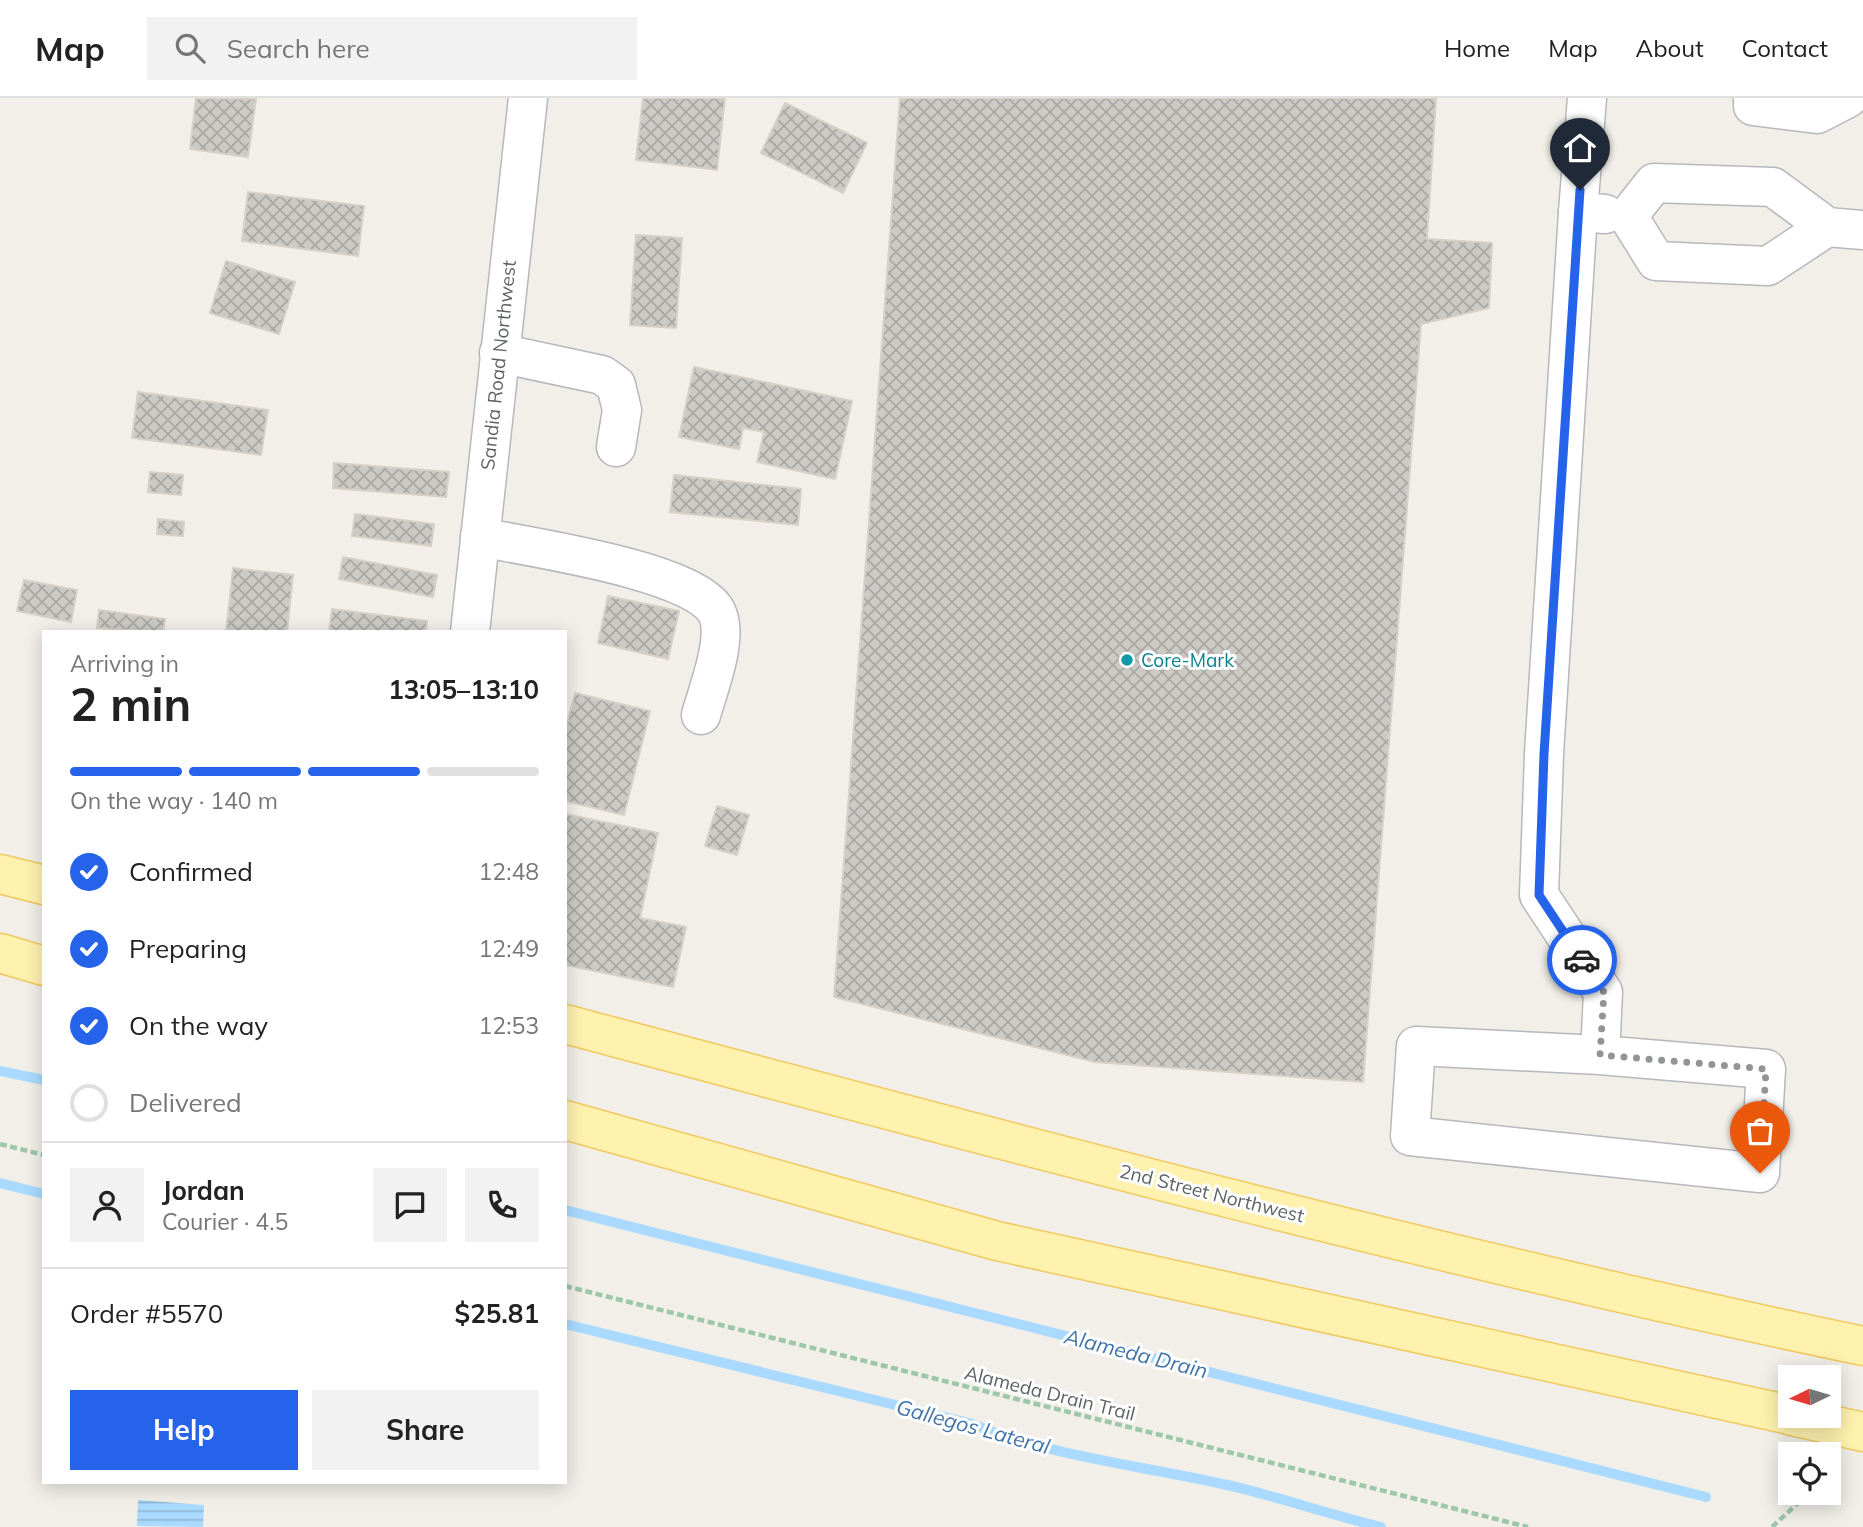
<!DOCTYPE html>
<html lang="en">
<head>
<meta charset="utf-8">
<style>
  body { margin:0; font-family:Mulish,sans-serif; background:#f2f2f2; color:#222; height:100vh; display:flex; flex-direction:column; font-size:26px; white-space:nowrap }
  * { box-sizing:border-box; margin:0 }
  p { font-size:23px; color:#767676 }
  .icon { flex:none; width:38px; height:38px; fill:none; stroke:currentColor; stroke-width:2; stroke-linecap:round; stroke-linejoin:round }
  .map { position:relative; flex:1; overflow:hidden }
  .sheet { position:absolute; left:42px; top:532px; width:525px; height:854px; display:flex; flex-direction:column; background:#fff; border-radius:0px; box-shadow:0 4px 18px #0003 }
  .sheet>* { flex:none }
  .needle { width:46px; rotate:265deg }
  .fabs { position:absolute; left:1778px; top:1267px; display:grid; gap:14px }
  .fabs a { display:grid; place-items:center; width:63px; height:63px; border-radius:0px; background:#fff; box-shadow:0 4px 18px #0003; font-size:35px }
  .pin { position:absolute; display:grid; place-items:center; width:60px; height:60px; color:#fff; margin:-72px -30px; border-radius:50% 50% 50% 0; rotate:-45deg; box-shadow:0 0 7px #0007 }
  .pin .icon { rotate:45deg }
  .courier { position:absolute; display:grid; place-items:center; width:70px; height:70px; margin:-35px; border:5px solid #2563eb; border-radius:50%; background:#fff; color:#222; box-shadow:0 2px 9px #0007 }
  .head em { font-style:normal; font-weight:700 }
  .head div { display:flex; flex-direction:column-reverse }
  .head { display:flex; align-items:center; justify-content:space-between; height:119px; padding:0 28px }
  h1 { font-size:46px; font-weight:700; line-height:52px }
  .bar { display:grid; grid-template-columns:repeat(4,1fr); gap:10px 7px; align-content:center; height:84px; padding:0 28px }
  .bar i { height:9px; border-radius:5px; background:#e0e0e0 }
  .bar .on { background:#2563eb }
  .bar p { grid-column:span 4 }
  .line { display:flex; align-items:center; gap:18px; padding:0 28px; border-top:2px solid #e0e0e0 }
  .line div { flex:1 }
  .round { display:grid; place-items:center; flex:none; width:74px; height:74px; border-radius:0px; background:#f2f2f2 }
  ol { padding:0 28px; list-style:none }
  li { display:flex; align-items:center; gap:21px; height:77px }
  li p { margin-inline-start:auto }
  li .icon { padding:7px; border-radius:50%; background:#2563eb; color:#fff; stroke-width:4 }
  li:last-child { color:#767676 }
  li i { width:38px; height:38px; border:4px solid #e0e0e0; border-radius:50% }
  .button { display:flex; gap:14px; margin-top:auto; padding:14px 28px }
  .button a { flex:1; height:80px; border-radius:0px; background:#2563eb; color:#fff; font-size:28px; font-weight:700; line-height:80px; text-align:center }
  .button a+a { background:#f2f2f2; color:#222 }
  header { display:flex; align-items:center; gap:42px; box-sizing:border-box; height:98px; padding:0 35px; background:#fff; border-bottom:2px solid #e0e0e0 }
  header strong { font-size:33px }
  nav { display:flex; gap:38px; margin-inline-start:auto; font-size:24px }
  .search { width:490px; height:63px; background:#f2f2f2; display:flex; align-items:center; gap:18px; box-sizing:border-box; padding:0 24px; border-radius:0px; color:#767676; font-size:26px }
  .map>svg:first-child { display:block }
</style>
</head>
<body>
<header>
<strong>Map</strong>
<div class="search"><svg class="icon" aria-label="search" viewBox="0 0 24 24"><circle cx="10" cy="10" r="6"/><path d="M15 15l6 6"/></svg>Search here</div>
<nav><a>Home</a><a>Map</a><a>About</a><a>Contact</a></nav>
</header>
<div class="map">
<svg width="1863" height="1429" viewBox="0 0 1863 1429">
  <defs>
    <pattern id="water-rules" width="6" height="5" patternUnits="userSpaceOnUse" patternTransform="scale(1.75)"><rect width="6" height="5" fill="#aadaff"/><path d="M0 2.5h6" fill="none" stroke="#8eb4d2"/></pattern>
    <pattern id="building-cross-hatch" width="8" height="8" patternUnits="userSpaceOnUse" patternTransform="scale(1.75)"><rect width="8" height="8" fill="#cccac5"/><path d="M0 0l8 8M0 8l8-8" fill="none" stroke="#a9a8a4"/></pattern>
  </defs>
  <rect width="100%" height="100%" fill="#f1efe8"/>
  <!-- water -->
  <polygon fill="url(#water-rules)" points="138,1402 204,1407 203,1429 137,1428"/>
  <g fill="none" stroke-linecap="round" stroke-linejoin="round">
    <!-- stream -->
    <g stroke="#aadaff" stroke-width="10">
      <polyline points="0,973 44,982"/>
      <polyline points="0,1085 44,1096"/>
      <polyline points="565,1112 1706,1399"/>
      <path d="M565,1226L969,1325C1053,1359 1144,1368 1232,1388C1282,1400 1331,1417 1381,1429"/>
    </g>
  </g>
  <!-- building -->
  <g fill="url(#building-cross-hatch)" stroke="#d6d1c6" stroke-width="2">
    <polygon points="196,0 256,1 248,59 190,51"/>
    <polygon points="643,0 725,0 717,72 636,62"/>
    <polygon points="900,0 1436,0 1427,141 1492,145 1489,210 1421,226 1363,984 1095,964 834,899"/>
    <polygon points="785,5 867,45 843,95 761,55"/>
    <polygon points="248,94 364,108 358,158 242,143"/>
    <polygon points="636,137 682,140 676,230 630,227"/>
    <polygon points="226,163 295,184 279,236 210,215"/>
    <polygon points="694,269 852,303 835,381 757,364 764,334 743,330 739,351 679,339"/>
    <polygon points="138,294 268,312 261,357 132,340"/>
    <polygon points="334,365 449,374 446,399 333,390"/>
    <polygon points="150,374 183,377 181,397 148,394"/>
    <polygon points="674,377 801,391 798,427 670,414"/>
    <polygon points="355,416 434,426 431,448 352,438"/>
    <polygon points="158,421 184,424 183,438 157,436"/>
    <polygon points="343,459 437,477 433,499 339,481"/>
    <polygon points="233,470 293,477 287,534 226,534"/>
    <polygon points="24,482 77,492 71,524 17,513"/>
    <polygon points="608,498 679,513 668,561 598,545"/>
    <polygon points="332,511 427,523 426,534 329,533"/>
    <polygon points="99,512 165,521 163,534 97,530"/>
    <polygon points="575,595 650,613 624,717 565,703 565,634"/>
    <polygon points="717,708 749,717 737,757 705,748"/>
    <polygon points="565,716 658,735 640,820 686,829 673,889 565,867"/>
  </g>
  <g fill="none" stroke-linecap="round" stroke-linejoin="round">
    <defs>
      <g id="minor">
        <polyline points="1587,0 1578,114 1605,116"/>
        <polyline points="1753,0 1753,8 1817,16 1848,0"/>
        <polyline points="1578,114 1544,656 1539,797 1603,894 1600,957 1416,948 1410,1038 1760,1075 1766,971 1600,957"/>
        <polyline points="1628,118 1654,85 1773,89 1827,129 1863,132"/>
        <polyline points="1628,118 1656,163 1768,168 1827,129"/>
        <polyline points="499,255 602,277 616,287 622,312 616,349"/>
        <path d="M480,439C528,449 692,472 716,513C730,538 708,591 701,617"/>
        <polyline points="470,534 528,0"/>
      </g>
      <g id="major">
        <polyline points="0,776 44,787"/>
        <polyline points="0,855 44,868"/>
        <path d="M565,926C996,1041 1427,1157 1863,1248"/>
        <polyline points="565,1022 997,1143 1790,1317"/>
        <polyline points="1792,1318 1863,1334"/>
      </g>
    </defs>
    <!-- minor casing -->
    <use href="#minor" stroke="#b5b8bc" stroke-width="41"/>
    <!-- major casing -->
    <use href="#major" stroke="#f2c960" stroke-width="41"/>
    <!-- path -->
    <g stroke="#9cc7a9" stroke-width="4.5" stroke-dasharray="7 3.5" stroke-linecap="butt">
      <polyline points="0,1046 44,1057"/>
      <polyline points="565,1188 1528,1429"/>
      <polyline points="1772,1429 1809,1395"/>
    </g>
    <!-- minor -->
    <use href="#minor" stroke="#fff" stroke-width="38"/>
    <!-- major -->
    <use href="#major" stroke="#fff2af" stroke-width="38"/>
  </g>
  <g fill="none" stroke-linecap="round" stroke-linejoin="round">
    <!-- done -->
    <polyline stroke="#929495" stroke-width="7" stroke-dasharray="0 12.6" points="1582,862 1604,894 1600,957 1766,971 1760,1075"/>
    <!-- route -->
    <polyline stroke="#2563eb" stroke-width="9" points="1580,92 1544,656 1539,797 1582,862"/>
  </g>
  <!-- markers -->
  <circle fill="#0f9aa8" stroke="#fff" stroke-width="2.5" cx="1127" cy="562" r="7"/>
  <g text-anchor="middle" stroke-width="6" stroke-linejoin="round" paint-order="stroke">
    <!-- street labels -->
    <g font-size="19" fill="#5f6368" stroke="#fff">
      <text transform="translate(498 267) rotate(-84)" y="7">Sandia Road Northwest</text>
      <text transform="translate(1212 1095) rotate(14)" y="7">2nd Street Northwest</text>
      <text transform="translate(1050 1295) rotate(14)" y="7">Alameda Drain Trail</text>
    </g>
    <!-- culture labels -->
    <g font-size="19" fill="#0d838f" stroke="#fff" text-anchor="start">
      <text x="1141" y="569">Core-Mark</text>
    </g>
    <!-- water labels -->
    <g font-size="21" font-style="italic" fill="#4174aa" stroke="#fff">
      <text transform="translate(1136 1256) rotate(14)" y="7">Alameda Drain</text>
      <text transform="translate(973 1329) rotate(15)" y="7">Gallegos Lateral</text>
    </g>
  </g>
</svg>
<div class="fabs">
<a><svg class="needle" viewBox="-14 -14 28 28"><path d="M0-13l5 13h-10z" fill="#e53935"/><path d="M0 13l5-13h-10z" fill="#767676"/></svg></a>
<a><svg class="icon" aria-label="locate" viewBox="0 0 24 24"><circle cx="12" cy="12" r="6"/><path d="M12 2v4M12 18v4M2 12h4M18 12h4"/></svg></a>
</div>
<div class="pin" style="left:1760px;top:1075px;background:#ea580c"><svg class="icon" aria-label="bag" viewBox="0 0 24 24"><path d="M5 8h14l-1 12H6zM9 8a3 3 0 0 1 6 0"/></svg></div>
<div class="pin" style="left:1580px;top:92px;background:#1f2937"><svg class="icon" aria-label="home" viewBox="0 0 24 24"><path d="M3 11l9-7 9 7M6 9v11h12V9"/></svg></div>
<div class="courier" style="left:1582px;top:862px"><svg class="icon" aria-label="car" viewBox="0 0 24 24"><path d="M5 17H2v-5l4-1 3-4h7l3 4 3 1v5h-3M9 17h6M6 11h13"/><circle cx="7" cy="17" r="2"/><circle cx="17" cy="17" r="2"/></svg></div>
<section class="sheet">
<div class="head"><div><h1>2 min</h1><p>Arriving in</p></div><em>13:05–13:10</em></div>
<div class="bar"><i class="on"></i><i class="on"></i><i class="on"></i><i></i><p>On the way · 140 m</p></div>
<ol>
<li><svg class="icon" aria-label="check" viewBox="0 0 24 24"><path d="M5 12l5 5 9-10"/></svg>Confirmed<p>12:48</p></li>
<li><svg class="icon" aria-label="check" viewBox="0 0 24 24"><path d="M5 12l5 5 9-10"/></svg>Preparing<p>12:49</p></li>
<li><svg class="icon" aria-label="check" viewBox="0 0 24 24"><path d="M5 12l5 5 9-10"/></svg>On the way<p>12:53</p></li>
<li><i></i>Delivered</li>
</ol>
<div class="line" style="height:126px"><a class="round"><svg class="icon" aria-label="person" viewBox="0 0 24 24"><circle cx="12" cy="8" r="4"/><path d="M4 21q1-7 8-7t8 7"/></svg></a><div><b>Jordan</b><p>Courier · 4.5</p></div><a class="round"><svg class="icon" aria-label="chat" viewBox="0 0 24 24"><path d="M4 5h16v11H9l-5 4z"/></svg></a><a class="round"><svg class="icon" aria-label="phone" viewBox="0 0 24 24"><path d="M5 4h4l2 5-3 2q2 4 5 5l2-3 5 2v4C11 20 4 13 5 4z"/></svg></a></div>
<div class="line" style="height:91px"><div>Order #5570</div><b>$25.81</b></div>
<div class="button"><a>Help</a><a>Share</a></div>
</section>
</div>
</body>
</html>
